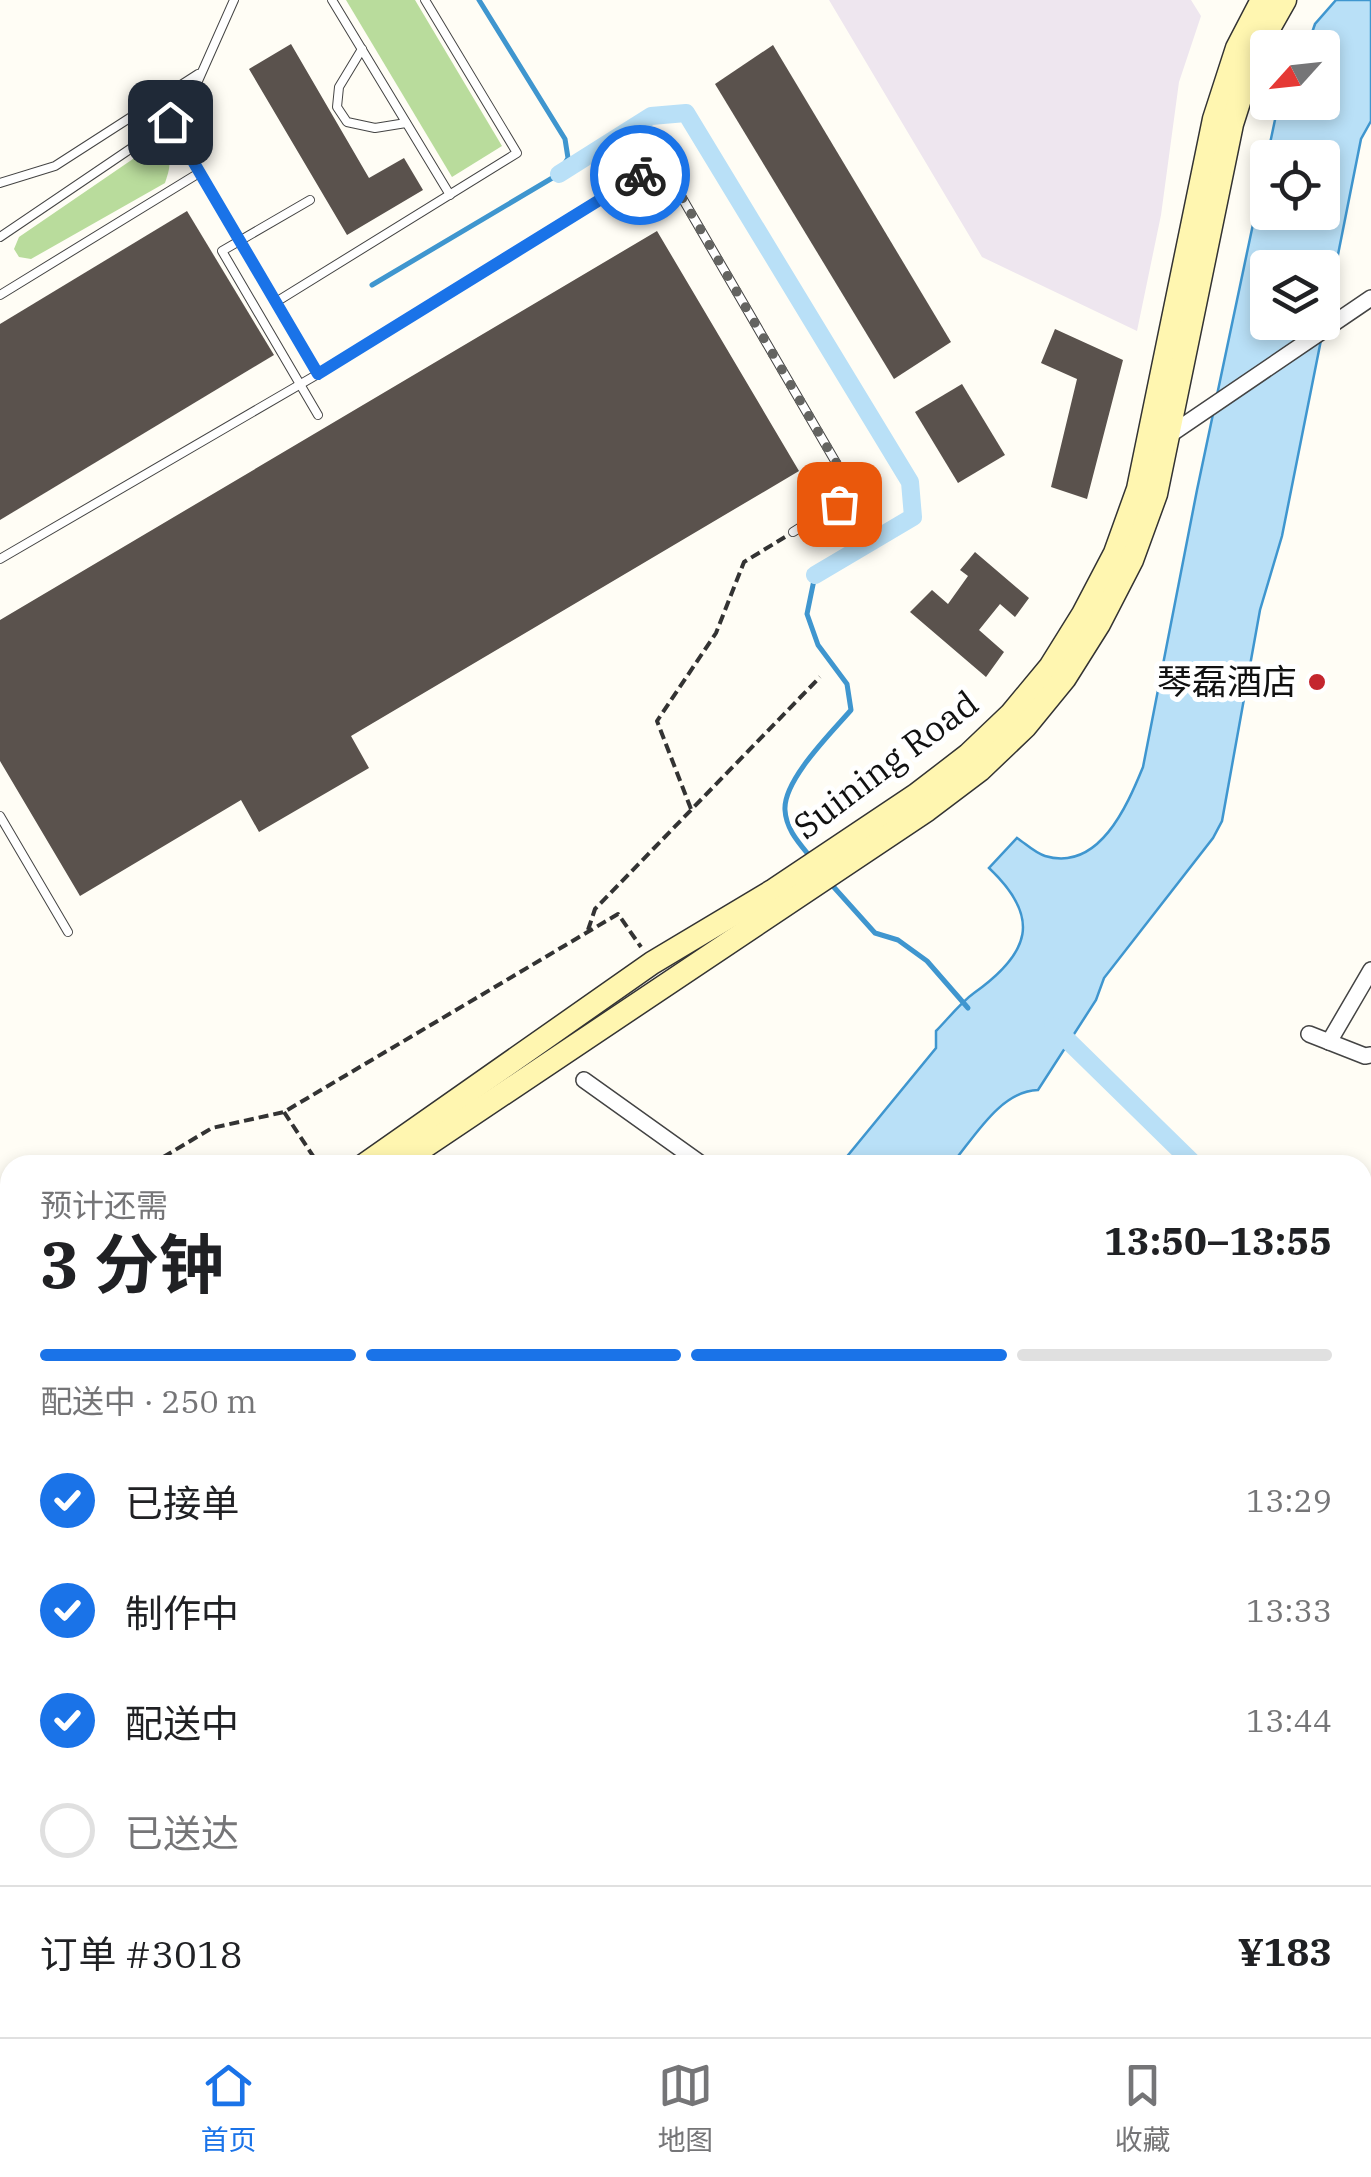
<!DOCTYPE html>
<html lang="zh">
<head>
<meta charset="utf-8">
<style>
  body { margin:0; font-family:"IBM Plex Serif","Noto Sans SC",serif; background:#f2f2f2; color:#202124; height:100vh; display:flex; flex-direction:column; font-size:38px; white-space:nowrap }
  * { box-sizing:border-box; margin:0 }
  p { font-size:32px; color:#757577 }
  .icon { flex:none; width:55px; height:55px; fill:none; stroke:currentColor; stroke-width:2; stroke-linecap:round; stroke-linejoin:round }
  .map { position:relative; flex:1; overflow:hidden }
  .drawer { position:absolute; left:0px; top:1155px; width:1372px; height:882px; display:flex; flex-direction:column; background:#fff; border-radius:30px 30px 0 0; box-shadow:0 5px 15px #0003 }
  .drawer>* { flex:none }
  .needle { width:65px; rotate:243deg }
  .fabs { position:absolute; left:1250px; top:30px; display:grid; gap:20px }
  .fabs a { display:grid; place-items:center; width:90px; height:90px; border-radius:10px; background:#fff; box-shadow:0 5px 15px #0003; font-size:50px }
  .pin { position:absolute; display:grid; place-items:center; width:85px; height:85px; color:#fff; margin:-42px; border-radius:20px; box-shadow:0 5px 15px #0006 }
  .courier { position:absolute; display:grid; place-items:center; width:100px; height:100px; margin:-50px; border:8px solid #1a73e8; border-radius:50%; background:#fff; color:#222; box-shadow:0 2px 12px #0007 }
  .head em { font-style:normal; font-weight:700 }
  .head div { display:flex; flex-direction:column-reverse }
  .head { display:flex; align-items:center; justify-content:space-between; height:170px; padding:0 40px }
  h1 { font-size:65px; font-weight:700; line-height:75px }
  .bar { display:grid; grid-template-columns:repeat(4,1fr); gap:15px 10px; align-content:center; height:120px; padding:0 40px }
  .bar i { height:12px; border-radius:8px; background:#e0e0e0 }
  .bar .current { background:#1a73e8 }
  .bar p { grid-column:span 4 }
  .line { display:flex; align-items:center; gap:25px; padding:0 40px; border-top:2px solid #e0e0e0 }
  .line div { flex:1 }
  ol { padding:0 40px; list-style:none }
  li { display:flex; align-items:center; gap:30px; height:110px }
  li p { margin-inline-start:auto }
  li .icon { padding:10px; border-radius:50%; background:#1a73e8; color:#fff; stroke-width:4 }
  li:last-child { color:#757577 }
  li i { width:55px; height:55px; border:5px solid #e0e0e0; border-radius:50% }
  .dock { display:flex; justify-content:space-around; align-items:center; height:140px; border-top:2px solid #e0e0e0; background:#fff; font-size:28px; color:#757577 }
  .dock a { display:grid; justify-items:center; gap:5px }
  .dock .current { color:#1a73e8 }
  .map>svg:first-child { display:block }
</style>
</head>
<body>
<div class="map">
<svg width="1371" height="2037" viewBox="0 0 1371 2037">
  <rect width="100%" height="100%" fill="#fffdf5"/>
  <!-- industrial -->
  <polygon fill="#eee6ef" points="829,0 1191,0 1201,16 1179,82 1161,215 1137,331 982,257"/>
  <!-- forest -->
  <g fill="#b9dc9c">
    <polygon points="346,0 415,0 502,146 452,177"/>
    <path d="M149,148H161C173,160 170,168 165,183L31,259L19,257L14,249L19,237Z"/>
  </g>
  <!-- water -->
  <g fill="#b9e0f7" stroke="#3f96cf" stroke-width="2.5" fill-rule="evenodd">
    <path d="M1336,0H1371V121L1361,139L1282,536L1260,610L1222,821L1213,838L1104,978L1096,1000L1038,1090C1000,1091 974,1138 951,1165H840L936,1048V1031C948,1019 960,1003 974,993C1030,953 1042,918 989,868L1017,838C1026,844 1035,853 1045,856C1099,872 1127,806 1143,767L1197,490L1276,115L1281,103L1322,102V48L1307,47L1315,24ZM1268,158H1322V212H1268ZM1268,268H1322V322H1268Z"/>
    <polygon points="82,2028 208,2028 200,2037 71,2037"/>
  </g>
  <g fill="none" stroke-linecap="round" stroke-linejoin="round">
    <!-- stream -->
    <g stroke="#3f96cf" stroke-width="5">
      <polyline points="372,285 559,174 568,158 565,139 479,0"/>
      <path d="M812,859C800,844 786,830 785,810C783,780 832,732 851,710L847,684L818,645L807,614L815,575"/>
      <polyline points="831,884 875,933 898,940 927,961 968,1008"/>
    </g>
    <!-- canal -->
    <g stroke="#b9e0f7" stroke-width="18">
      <polyline points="559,174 651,116 686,113 910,482 913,517 815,575"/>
      <polyline points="1053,1026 1195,1165"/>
      <polyline points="1362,1356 1371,1366"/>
    </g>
  </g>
  <!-- building -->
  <g fill="#5a524d">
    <polygon points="291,44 369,178 404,158 423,190 347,235 249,69"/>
    <polygon points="773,45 951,342 894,379 715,84"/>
    <polygon points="187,211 274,355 0,520 0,324"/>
    <polygon points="657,231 799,471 351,736 369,768 259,832 241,800 80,896 0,761 0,620"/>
    <polygon points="1055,329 1123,360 1087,499 1051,487 1077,379 1041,363"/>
    <polygon points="962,384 1005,455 958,483 915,412"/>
    <polygon points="975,552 1029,598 1015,617 1000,604 979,630 1004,652 986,677 910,612 932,590 948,604 968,576 960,570"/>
  </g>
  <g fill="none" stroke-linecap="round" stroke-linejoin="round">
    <defs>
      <g id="service">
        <polyline points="332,0 450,195"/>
        <polyline points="362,49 339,87 337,107 347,122 375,128 406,123"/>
        <polyline points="170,122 318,374"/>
        <polyline points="0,183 55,166 198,74"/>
        <polyline points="310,200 222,251 318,415"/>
        <polyline points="0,237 170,122 190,99 234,0"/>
        <polyline points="0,295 199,173"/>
        <polyline points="276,302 517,153 425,0"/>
        <polyline points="0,559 318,374 641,174 653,172 674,184 849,485 847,498 793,532"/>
        <polyline points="0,816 68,932"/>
      </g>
      <g id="minor">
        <polyline points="1168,436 1371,298"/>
        <polyline points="1309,1034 1365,1056 1371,1055"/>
        <polyline points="1329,1042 1371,970"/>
        <polyline points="584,1080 703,1165"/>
        <polyline points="0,1471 10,1491"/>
        <polyline points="1362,1497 1371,1500"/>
        <polyline points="1362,1629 1371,1632"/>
        <polyline points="276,2037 283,2028"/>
        <polyline points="728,2037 736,2028"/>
      </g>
      <g id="secondary">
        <polyline points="364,1165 652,963 774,890 916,795 968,755 1011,714 1050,667 1083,614 1115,553 1138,489 1214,119 1237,48 1262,0"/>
        <polyline points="397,1165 927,810 980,770 1025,727 1065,678 1099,624 1132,560 1156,494 1232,124 1254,55 1285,0"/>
        <polyline points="0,1422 10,1415"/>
        <polyline points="0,1444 10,1437"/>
      </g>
    </defs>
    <!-- service casing -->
    <use href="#service" stroke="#444" stroke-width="10"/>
    <!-- minor casing -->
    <use href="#minor" stroke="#444" stroke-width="18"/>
    <!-- secondary casing -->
    <use href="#secondary" stroke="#333" stroke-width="25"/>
    <!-- path -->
    <g stroke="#333" stroke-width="4" stroke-dasharray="10 5" stroke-linecap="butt">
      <polyline points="691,809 657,721 716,633 744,562 785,537"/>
      <polyline points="588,930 595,909 820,677"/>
      <polyline points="284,1112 319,1165"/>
      <polyline points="150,1165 212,1128 284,1112 618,914 641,947"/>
      <polyline points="0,1254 10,1248"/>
    </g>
    <!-- service -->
    <use href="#service" stroke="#fff" stroke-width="8"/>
    <!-- minor -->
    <use href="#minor" stroke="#fff" stroke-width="15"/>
    <!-- secondary -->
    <use href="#secondary" stroke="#fff6b0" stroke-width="22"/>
  </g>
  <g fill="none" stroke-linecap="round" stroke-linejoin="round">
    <!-- done -->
    <polyline stroke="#646461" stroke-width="10" stroke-dasharray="0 18" points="640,175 653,172 674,184 849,485 846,498 839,504"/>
    <!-- route -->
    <polyline stroke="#1a73e8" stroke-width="12" points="170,122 318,374 640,175"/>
  </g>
  <!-- markers -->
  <circle fill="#c4262e" stroke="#fff" stroke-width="4" cx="1317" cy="682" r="10"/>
  <g text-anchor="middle" stroke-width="10" stroke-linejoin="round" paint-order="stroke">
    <!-- poi labels -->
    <g font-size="35" fill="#111" stroke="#fff" text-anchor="end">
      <text x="1297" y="694">琴磊酒店</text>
    </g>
    <!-- street labels -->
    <g font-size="35" fill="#111" stroke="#fff">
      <text transform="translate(886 765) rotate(-37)" y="12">Suining Road</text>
    </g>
  </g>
</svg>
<div class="fabs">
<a><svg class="needle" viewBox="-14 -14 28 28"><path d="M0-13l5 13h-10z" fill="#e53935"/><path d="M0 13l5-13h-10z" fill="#757577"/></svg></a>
<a><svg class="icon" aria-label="locate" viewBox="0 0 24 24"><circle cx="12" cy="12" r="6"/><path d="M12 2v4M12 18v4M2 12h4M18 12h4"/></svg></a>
<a><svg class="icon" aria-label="layers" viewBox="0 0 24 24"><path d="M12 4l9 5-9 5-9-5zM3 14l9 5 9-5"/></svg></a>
</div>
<div class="pin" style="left:839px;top:504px;background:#ea580c"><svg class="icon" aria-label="bag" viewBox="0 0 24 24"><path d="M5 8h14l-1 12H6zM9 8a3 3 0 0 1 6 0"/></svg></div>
<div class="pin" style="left:170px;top:122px;background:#1f2937"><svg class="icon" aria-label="home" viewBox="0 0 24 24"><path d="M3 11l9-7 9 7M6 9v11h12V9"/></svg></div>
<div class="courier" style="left:640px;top:175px"><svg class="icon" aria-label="bike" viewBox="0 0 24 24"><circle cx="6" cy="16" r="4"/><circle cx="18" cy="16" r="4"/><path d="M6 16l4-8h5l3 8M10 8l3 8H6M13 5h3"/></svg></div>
<section class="drawer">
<div class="head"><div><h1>3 分钟</h1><p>预计还需</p></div><em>13:50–13:55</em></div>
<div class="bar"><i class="current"></i><i class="current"></i><i class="current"></i><i></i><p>配送中 · 250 m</p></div>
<ol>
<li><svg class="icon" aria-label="check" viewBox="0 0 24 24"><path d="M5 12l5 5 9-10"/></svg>已接单<p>13:29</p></li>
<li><svg class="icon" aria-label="check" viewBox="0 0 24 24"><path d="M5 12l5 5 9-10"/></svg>制作中<p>13:33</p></li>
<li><svg class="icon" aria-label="check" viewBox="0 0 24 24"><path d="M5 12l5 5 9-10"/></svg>配送中<p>13:44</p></li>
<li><i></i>已送达</li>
</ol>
<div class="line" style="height:130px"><div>订单 #3018</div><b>¥183</b></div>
</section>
</div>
<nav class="dock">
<a class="current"><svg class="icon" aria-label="home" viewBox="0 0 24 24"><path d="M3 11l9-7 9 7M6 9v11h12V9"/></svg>首页</a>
<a><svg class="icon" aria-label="map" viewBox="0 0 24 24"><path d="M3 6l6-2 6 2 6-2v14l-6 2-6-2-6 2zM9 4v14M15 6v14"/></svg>地图</a>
<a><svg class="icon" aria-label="saved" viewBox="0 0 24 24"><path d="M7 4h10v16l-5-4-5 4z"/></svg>收藏</a>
</nav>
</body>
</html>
